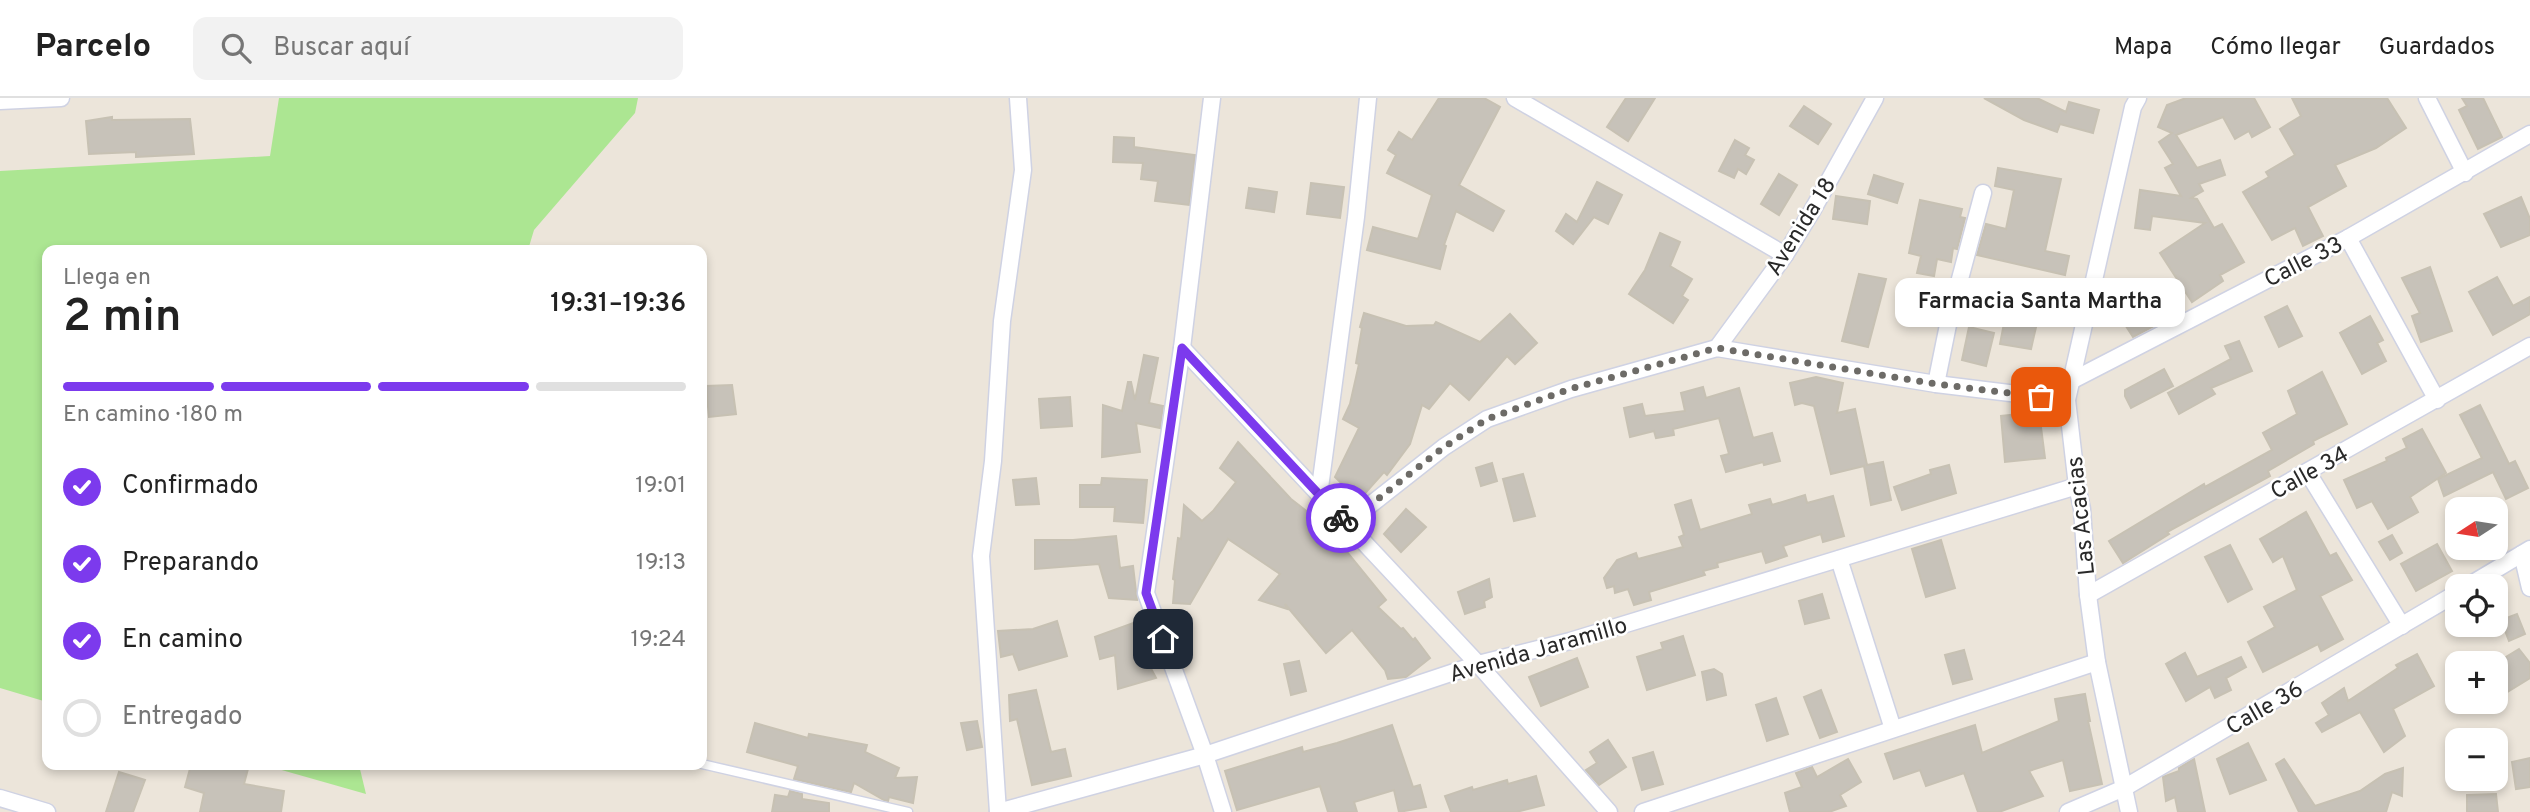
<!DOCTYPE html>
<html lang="es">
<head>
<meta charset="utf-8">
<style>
  body { margin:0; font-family:Overpass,sans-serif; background:#f2f2f2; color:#222; height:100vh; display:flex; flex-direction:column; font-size:26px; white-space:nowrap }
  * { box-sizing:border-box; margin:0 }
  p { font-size:23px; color:#767676 }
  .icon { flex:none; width:38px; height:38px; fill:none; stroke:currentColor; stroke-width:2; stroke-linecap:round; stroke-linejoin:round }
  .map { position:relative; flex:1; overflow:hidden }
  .sheet { position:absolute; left:42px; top:147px; width:665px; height:525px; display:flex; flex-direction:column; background:#fff; border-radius:14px; box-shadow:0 4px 10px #0003 }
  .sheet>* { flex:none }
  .needle { width:46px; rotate:258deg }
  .controls { position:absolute; left:2445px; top:399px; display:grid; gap:14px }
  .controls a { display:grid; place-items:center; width:63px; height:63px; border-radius:14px; background:#fff; box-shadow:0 4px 10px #0003; font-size:35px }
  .pin { position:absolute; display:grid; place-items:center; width:60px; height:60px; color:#fff; margin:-30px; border-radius:14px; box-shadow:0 4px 10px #0006 }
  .courier { position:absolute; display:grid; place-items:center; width:70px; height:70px; margin:-35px; border:5px solid #7c3aed; border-radius:50%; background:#fff; color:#222; box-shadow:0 2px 9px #0007 }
  .bubble { position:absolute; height:49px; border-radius:14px; background:#fff; box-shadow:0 4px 10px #0003; font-size:23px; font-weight:600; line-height:49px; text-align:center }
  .headline em { font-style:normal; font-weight:600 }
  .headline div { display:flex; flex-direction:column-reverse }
  .headline { display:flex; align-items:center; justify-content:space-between; height:119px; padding:0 21px }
  h1 { font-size:46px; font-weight:600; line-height:52px }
  .bar { display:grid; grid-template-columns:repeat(4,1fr); gap:10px 7px; align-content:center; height:84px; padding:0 21px }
  .bar i { height:9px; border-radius:5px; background:#e0e0e0 }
  .bar .active { background:#7c3aed }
  .bar p { grid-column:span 4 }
  ol { padding:0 21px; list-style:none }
  li { display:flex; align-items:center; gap:21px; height:77px }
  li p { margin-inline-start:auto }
  li .icon { padding:7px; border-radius:50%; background:#7c3aed; color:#fff; stroke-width:4 }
  li:last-child { color:#767676 }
  li i { width:38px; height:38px; border:4px solid #e0e0e0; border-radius:50% }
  header { display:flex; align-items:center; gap:42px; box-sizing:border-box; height:98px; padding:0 35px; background:#fff; border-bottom:2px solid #e0e0e0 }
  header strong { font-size:33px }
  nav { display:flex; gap:38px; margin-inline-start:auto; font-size:24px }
  .search { width:490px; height:63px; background:#f2f2f2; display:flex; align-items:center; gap:18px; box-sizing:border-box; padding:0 24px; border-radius:14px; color:#767676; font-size:26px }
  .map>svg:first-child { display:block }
</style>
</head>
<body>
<header>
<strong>Parcelo</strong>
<div class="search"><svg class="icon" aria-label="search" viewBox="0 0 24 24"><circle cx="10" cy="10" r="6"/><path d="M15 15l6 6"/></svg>Buscar aquí</div>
<nav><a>Mapa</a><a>Cómo llegar</a><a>Guardados</a></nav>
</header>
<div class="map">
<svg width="2530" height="714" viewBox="0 0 2530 714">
  <rect width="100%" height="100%" fill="#ece5da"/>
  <!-- green -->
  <g fill="#ace692">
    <polygon points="279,0 638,0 635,15 534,132 528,152 47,152 47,604 0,590 0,73 270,58"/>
    <polygon points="264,667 359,667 366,696"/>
  </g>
  <!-- building -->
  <g fill="#c7c2b9" stroke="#c7c1b3" stroke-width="2">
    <polygon points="1439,0 1484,0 1500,9 1459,87 1504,113 1493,133 1456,113 1444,147 1446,148 1440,171 1367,152 1373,129 1418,141 1432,97 1387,75 1396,57 1388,52 1399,34 1412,42"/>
    <polygon points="1626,0 1655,0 1628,43 1607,29"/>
    <polygon points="1984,0 2037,0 2066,14 2069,4 2099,12 2093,35 2060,26 2057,34 2024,22"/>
    <polygon points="2186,0 2254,0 2270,29 2252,39 2249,33 2235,41 2223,19 2176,37 2197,70 2220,62 2225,77 2199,86 2203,93 2191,100 2197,101 2214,130 2222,126 2244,164 2220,177 2223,183 2192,204 2160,155 2205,125 2152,118 2150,132 2135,130 2140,92 2181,98 2165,70 2173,66 2159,44 2172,35 2158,29 2167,7"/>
    <polygon points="2292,0 2387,0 2406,30 2376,50 2335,67 2346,88 2308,109 2323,138 2303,148 2295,130 2272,142 2243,94 2269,79 2266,74 2295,57 2280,31 2301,18"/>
    <polygon points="2462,0 2483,0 2502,39 2478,51 2459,12 2467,8"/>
    <polygon points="1804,8 1831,26 1818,46 1790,28"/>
    <polygon points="112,19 112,22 190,21 194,56 136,59 136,54 89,56 86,23"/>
    <polygon points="1114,39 1134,40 1134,49 1195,57 1189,107 1155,103 1158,83 1141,81 1143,65 1113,64"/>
    <polygon points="1735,42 1749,50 1745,57 1754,62 1746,76 1738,71 1734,80 1719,73"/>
    <polygon points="1998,70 2061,81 2045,153 2069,158 2065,177 1977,157 1986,126 2006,131 2014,92 1995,88"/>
    <polygon points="1779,76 1797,87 1779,117 1761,106"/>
    <polygon points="1874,77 1903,86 1897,105 1868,96"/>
    <polygon points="1597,84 1622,97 1608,126 1594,119 1573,146 1556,133 1566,116 1577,124"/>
    <polygon points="1311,85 1344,89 1340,120 1307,116"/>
    <polygon points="1249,90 1277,94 1274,114 1246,110"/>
    <polygon points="1836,98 1870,103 1867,126 1833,121"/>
    <polygon points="2521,99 2530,121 2530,137 2501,149 2484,116"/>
    <polygon points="1920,102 1962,111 1960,119 1965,120 1957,151 1953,150 1951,164 1937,161 1934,178 1917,175 1921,158 1909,155"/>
    <polygon points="1660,135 1680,144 1670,168 1692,181 1682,198 1688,202 1673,225 1629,196 1645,172"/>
    <polygon points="2430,169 2452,233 2421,244 2412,218 2420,215 2402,180"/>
    <polygon points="1859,176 1886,181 1868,249 1842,243"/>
    <polygon points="2497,179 2513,208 2530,199 2530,216 2493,237 2469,194"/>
    <polygon points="2157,205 2167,221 2133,239 2124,225"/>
    <polygon points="2287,208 2302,238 2279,249 2265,219"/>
    <polygon points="2007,210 2039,216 2031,251 2000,246"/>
    <polygon points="1364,215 1406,228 1434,227 1436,224 1480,244 1510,216 1537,245 1515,266 1507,258 1469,302 1450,285 1429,311 1422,307 1410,346 1387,377 1384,374 1359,402 1335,379 1359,330 1343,321 1350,306 1359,266 1356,265 1362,230 1360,229"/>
    <polygon points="2370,218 2383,242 2377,245 2386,263 2362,276 2340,235"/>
    <polygon points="1969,229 1994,235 1986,268 1962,262"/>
    <polygon points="2239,243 2252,273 2211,290 2215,296 2179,316 2168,295 2231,261 2225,248"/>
    <polygon points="1144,257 1158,260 1149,305 1163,308 1160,330 1136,325 1140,354 1102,359 1103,307 1122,313 1128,284 1131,284 1135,302"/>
    <polygon points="2164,271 2173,288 2131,310 2125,298 2125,292"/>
    <polygon points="2322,274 2347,326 2313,343 2314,346 2268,373 2270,378 2167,434 2169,436 2123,465 2109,443 2204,386 2205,389 2272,352 2263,335 2297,316 2288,293"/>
    <polygon points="1816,279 1843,285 1837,315 1855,311 1867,367 1883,364 1891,402 1871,407 1864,368 1831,376 1814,308 1802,305 1795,307 1790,285"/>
    <polygon points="732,287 736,316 709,319 706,288"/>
    <polygon points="1703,289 1706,300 1739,290 1753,340 1772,335 1780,363 1764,367 1763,364 1726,374 1721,358 1729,356 1719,320 1673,331 1674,337 1656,340 1654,333 1630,339 1624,310 1642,306 1645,318 1685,313 1681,295"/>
    <polygon points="1070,299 1072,328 1041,330 1039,301"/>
    <polygon points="2480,307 2509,366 2515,363 2528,390 2506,401 2493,374 2444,398 2438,381 2482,360 2460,317"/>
    <polygon points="2039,314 2045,360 2005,364 2001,318"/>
    <polygon points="2422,331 2446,375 2410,399 2418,414 2388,431 2372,403 2357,410 2344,382 2387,363 2386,360 2407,350 2403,341"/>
    <polygon points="1238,344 1291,401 1341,440 1338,443 1386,502 1378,509 1401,531 1403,530 1413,542 1415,540 1430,560 1406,579 1388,581 1385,572 1352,532 1326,555 1285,506 1287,511 1259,502 1280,476 1228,441 1190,506 1173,505 1175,482 1173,481 1178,440 1181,441 1184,407 1202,423 1213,413 1236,384 1220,370"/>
    <polygon points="1492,365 1497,383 1481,388 1476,370"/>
    <polygon points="1949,367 1956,395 1902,412 1894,389 1931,376 1930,372"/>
    <polygon points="1523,376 1535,418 1514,423 1503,381"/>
    <polygon points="1036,380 1039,406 1016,407 1013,382"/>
    <polygon points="1102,380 1147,382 1143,425 1114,423 1115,409 1080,409 1080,387 1101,387"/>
    <polygon points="1805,397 1807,405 1833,398 1844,438 1823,444 1821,436 1783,448 1787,458 1766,465 1762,453 1717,465 1718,469 1703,473 1705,477 1649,494 1651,502 1634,507 1628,491 1615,495 1614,488 1607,490 1604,480 1617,462 1636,455 1638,461 1683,449 1679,439 1684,437 1675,407 1691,402 1700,432 1752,416 1749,407 1770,401 1772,407"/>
    <polygon points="1406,411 1426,429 1401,454 1384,436"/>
    <polygon points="2306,414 2330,458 2336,455 2352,482 2320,498 2343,541 2321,553 2318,546 2263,574 2248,544 2275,529 2264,509 2297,492 2283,458 2273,464 2260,441"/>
    <polygon points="2392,437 2402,455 2390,462 2379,444"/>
    <polygon points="1116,438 1120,470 1133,468 1137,502 1109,500 1099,466 1035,471 1035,442 1073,442"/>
    <polygon points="1941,442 1955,490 1926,499 1912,451"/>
    <polygon points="2437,446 2452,473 2416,493 2401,466"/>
    <polygon points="2230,447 2252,491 2228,504 2205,459"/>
    <polygon points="1489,481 1492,499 1484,503 1485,509 1465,516 1458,494"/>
    <polygon points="1822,496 1829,520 1805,526 1799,503"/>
    <polygon points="2517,516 2525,536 2509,543 2501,522"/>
    <polygon points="1057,523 1067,558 1019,572 1013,556 1001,559 998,533 1033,531"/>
    <polygon points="1136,524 1144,549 1140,550 1156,580 1118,591 1115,557 1100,561 1095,539"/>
    <polygon points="1683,538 1695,577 1647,592 1637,559 1663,551 1661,545"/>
    <polygon points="2519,551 2530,565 2530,580 2496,601 2496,565"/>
    <polygon points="1964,552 1972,581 1953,586 1945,557"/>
    <polygon points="2185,555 2197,579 2241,559 2246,569 2226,580 2231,592 2215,600 2210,589 2186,603 2166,566"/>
    <polygon points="2417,556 2434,588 2393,611 2405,638 2384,654 2360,614 2322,634 2316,625 2329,617 2322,605 2344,590 2348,603 2398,570 2396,567"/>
    <polygon points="1577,560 1588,589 1541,608 1529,579"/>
    <polygon points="1299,563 1306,593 1291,597 1284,566"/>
    <polygon points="1714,571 1722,576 1726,597 1707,602 1702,574"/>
    <polygon points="1036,592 1051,654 1065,651 1071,678 1032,687 1017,621 1010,623 1009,597"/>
    <polygon points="1821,592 1837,634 1820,640 1804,599"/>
    <polygon points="2085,596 2090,623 2088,623 2102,686 2070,693 2063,662 2029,673 2043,698 1999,714 1978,714 1964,675 1926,688 1920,672 1894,681 1885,656 1975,627 1982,655 2059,623 2055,601"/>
    <polygon points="1776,600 1788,636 1767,643 1756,607"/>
    <polygon points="977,623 982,649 967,652 961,625"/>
    <polygon points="755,625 808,640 809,636 867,647 865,654 899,670 895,680 917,679 913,705 889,699 888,703 884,702 854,685 851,694 794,681 798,668 747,654"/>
    <polygon points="1392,627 1413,689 1420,687 1426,709 1399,714 1394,692 1354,704 1357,714 1328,714 1320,688 1237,712 1225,673 1302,649 1303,654 1337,645"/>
    <polygon points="1608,642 1626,669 1599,687 1586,672 1597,665 1590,654"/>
    <polygon points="2248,645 2266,682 2230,696 2217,661"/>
    <polygon points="1653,654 1663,686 1642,692 1633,660"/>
    <polygon points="2530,660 2530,689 2516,691 2512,664"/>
    <polygon points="1848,661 1861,684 1840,697 1846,708 1829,714 1790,714 1785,695 1802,689 1796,675 1812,669 1817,679"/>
    <polygon points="2194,661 2205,714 2178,714 2175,699 2166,703 2163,679 2179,673 2179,670"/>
    <polygon points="2284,661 2315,708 2360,693 2385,676 2403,670 2402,698 2392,694 2386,714 2299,714 2276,666"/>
    <polygon points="191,667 249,667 244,686 284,693 281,714 200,714 204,695 185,689"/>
    <polygon points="119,674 145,682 133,714 106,714"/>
    <polygon points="1536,678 1544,707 1516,714 1451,714 1445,698 1472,689 1473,692 1507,682 1508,686"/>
    <polygon points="790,693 802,696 802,701 829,705 829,714 772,714 775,697 788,699"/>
    <polygon points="2496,696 2498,714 2467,714 2467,697"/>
  </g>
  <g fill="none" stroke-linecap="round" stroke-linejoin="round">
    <defs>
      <polyline id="lane" points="702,666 908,714"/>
      <g id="street">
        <polyline points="1212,0 1182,250 1146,495 1205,657 1223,714"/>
        <polyline points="1515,0 1785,157"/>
        <polyline points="2427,0 2465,75"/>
        <polyline points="0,3 61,0"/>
        <polyline points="2348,140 2437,302"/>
        <polyline points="1182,250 1478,566 1609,714"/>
        <polyline points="1717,250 1785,157 1812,113 1875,0"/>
        <polyline points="2071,283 2348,140 2530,36"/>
        <polyline points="1936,286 1949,222 1983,95"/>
        <polyline points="2308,375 2402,528"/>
        <polyline points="1319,397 1356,119 1368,0"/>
        <polyline points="1346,426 1444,349 1487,321 1571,291 1717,250 1936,286 2067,302"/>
        <polyline points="2522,456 2530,490"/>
        <polyline points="1839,461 1893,631"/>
        <polyline points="2468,488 2530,451"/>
        <polyline points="2088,497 2530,248"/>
        <polyline points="0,700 47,714"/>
        <polyline points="998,714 1205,657 1478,566 1570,543 2077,388"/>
        <polyline points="998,714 981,458 993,363 1002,223 1023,72 1018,0"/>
        <polyline points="1643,714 2097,564"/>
        <polyline points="2068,714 2124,690 2457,495"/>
        <polyline points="2129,714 2097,564 2088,497 2082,411 2077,388 2067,302 2133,9 2138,0"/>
      </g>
    </defs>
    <!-- lane casing -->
    <use href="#lane" stroke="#cfd2e3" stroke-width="11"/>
    <!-- street casing -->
    <use href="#street" stroke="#cfd2e3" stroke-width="19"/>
    <!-- lane -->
    <use href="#lane" stroke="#fff" stroke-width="8"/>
    <!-- street -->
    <use href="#street" stroke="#fff" stroke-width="16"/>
  </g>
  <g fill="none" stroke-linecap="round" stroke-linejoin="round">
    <!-- done -->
    <polyline stroke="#6d6b67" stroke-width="7" stroke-dasharray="0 12.6" points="1341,420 1346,426 1444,349 1487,321 1570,291 1717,250 1936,286 2041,299"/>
    <!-- route -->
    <polyline stroke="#7c3aed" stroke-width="9" points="1163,541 1146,495 1182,250 1341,420"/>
  </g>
  <g text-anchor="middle" stroke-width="5" stroke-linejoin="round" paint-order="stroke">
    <!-- street labels -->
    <g font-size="23" fill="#292929" stroke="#fff">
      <text transform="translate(1800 128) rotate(-58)" y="8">Avenida 18</text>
      <text transform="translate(2303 163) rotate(-27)" y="8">Calle 33</text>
      <text transform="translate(2309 374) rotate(-29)" y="8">Calle 34</text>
      <text transform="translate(2080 418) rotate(-96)" y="8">Las Acacias</text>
      <text transform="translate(1538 551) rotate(-16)" y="8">Avenida Jaramillo</text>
      <text transform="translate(2264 609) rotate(-30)" y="8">Calle 36</text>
    </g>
  </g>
</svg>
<div class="controls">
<a><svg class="needle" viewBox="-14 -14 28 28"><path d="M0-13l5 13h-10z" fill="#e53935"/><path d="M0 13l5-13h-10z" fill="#767676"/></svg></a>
<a><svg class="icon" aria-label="locate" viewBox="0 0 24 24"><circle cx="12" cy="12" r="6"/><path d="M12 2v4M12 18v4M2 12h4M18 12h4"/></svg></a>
<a>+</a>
<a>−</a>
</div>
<div class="pin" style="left:2041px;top:299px;background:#ea580c"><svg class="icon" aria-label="bag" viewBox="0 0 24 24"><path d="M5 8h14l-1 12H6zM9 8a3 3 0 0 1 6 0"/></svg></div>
<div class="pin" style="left:1163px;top:541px;background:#1f2937"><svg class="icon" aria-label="home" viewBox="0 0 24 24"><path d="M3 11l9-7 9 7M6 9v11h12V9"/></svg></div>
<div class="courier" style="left:1341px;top:420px"><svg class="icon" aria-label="bike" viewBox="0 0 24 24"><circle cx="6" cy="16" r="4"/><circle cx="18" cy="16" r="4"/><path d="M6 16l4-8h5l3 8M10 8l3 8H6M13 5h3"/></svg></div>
<div class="bubble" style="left:1895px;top:180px;width:290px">Farmacia Santa Martha</div>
<section class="sheet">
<div class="headline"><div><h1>2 min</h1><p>Llega en</p></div><em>19:31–19:36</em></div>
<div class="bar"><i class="active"></i><i class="active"></i><i class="active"></i><i></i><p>En camino · 180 m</p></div>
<ol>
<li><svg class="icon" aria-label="check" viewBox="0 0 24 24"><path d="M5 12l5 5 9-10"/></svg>Confirmado<p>19:01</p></li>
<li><svg class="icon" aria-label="check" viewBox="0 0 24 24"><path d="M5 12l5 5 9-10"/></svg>Preparando<p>19:13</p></li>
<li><svg class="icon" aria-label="check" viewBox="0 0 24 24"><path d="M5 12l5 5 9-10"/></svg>En camino<p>19:24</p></li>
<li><i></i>Entregado</li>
</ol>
</section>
</div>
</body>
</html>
